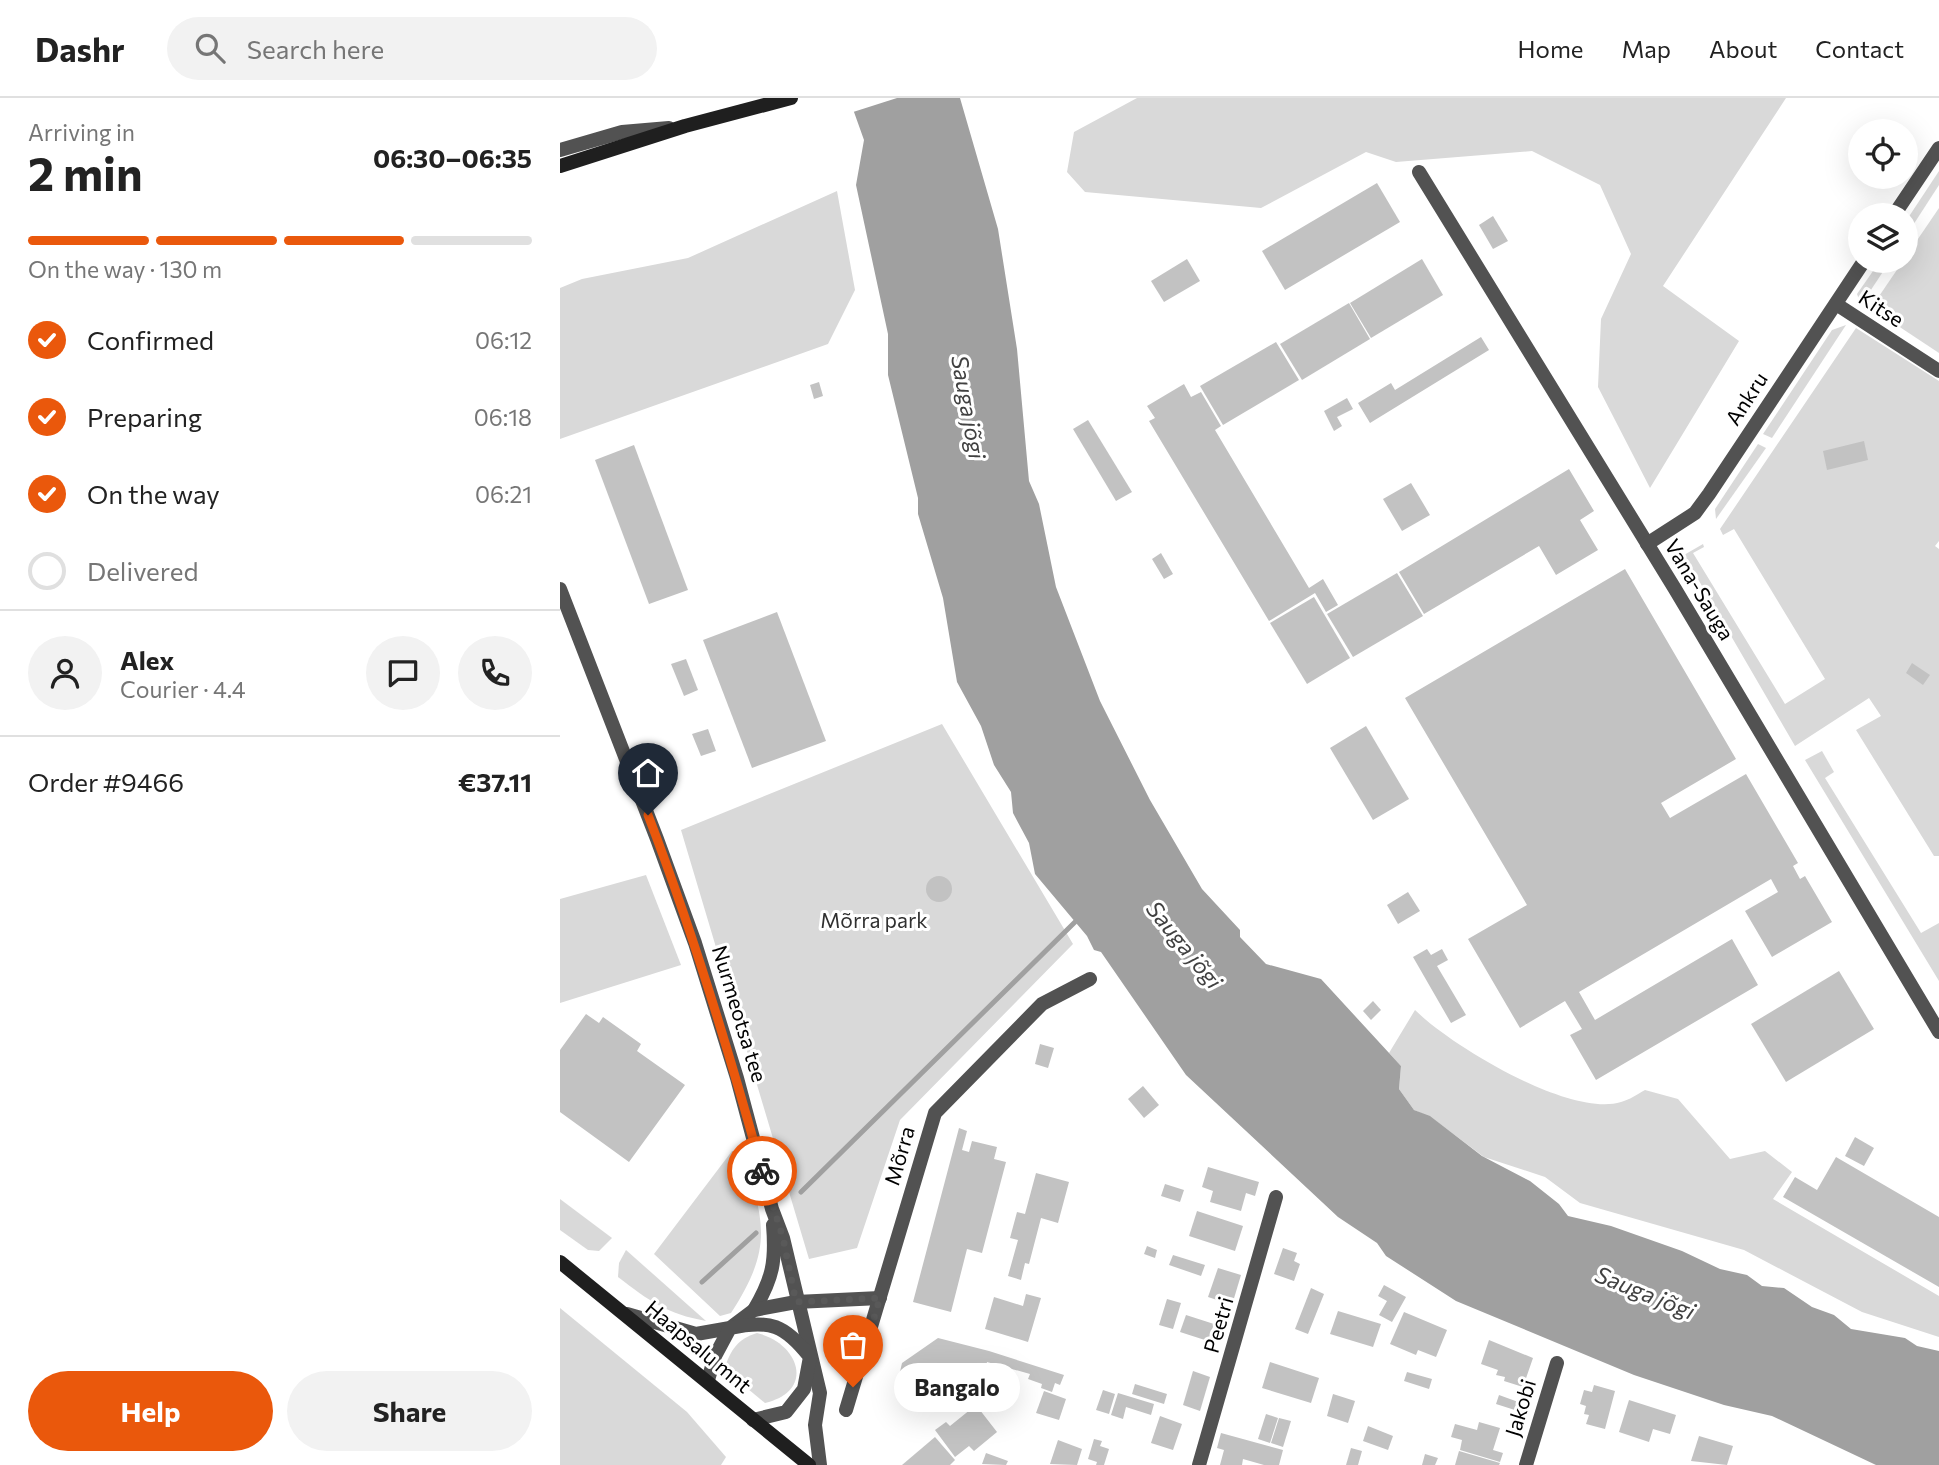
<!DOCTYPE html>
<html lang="en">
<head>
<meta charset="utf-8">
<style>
  body { margin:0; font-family:Commissioner,sans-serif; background:#f2f2f2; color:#222; height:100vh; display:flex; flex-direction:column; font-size:26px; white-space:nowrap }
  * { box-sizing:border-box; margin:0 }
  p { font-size:23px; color:#767676 }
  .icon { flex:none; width:38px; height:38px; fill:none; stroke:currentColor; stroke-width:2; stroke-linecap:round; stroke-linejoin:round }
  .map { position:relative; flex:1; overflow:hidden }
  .sheet { display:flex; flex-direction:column; background:#fff; width:560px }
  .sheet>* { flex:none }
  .buttons { position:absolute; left:1288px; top:21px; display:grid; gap:14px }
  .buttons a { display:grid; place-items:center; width:70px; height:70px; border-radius:50%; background:#fff; box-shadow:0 7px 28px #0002; font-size:35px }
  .pin { position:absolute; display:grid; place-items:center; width:60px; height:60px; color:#fff; margin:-72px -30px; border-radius:50% 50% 50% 0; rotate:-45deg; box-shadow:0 0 7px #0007 }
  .pin .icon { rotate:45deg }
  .courier { position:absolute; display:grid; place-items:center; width:70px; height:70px; margin:-35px; border:5px solid #ea580c; border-radius:50%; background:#fff; color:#222; box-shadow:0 2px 9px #0007 }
  .bubble { position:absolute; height:49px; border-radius:24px; background:#fff; box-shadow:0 7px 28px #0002; font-size:23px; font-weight:700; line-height:49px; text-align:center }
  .overview em { font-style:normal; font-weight:700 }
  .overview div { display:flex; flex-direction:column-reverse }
  .overview { display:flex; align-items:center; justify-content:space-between; height:119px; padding:0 28px }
  h1 { font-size:46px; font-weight:700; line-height:52px }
  .bar { display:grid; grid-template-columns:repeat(4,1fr); gap:10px 7px; align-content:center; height:84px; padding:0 28px }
  .bar i { height:9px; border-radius:5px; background:#e0e0e0 }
  .bar .active { background:#ea580c }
  .bar p { grid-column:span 4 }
  .line { display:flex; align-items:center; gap:18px; padding:0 28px; border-top:2px solid #e0e0e0 }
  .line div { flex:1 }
  .round { display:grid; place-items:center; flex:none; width:74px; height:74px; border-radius:37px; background:#f2f2f2 }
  ol { padding:0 28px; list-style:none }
  li { display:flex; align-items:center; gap:21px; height:77px }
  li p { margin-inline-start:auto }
  li .icon { padding:7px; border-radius:50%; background:#ea580c; color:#fff; stroke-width:4 }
  li:last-child { color:#767676 }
  li i { width:38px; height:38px; border:4px solid #e0e0e0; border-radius:50% }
  .button { display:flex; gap:14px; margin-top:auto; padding:14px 28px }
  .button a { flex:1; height:80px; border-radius:42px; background:#ea580c; color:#fff; font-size:28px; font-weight:700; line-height:80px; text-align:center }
  .button a+a { background:#f2f2f2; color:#222 }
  header { display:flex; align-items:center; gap:42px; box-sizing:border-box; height:98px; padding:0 35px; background:#fff; border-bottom:2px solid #e0e0e0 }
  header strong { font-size:33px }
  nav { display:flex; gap:38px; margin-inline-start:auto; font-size:24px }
  .search { width:490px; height:63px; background:#f2f2f2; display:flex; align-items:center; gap:18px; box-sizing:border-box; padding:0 24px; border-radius:38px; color:#767676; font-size:26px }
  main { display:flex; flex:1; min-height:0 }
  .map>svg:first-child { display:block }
</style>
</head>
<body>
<header>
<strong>Dashr</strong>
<div class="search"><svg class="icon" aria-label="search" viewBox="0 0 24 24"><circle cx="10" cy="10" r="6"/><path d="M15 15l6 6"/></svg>Search here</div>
<nav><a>Home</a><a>Map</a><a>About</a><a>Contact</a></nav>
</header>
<main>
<section class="sheet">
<div class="overview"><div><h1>2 min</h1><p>Arriving in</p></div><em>06:30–06:35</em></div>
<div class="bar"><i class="active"></i><i class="active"></i><i class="active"></i><i></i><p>On the way · 130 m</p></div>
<ol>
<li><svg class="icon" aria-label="check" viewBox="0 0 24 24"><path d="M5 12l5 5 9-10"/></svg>Confirmed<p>06:12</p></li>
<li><svg class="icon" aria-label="check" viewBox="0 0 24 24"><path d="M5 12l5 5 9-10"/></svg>Preparing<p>06:18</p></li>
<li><svg class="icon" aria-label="check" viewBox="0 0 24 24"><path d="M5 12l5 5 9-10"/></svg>On the way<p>06:21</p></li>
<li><i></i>Delivered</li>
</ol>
<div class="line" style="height:126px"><a class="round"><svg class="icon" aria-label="person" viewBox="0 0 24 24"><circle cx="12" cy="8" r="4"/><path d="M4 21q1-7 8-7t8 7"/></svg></a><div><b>Alex</b><p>Courier · 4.4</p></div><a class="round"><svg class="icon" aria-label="chat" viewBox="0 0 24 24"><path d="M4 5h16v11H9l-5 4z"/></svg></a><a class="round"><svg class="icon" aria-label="phone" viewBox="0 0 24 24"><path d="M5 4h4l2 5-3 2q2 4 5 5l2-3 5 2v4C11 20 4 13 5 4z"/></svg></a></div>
<div class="line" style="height:91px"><div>Order #9466</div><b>€37.11</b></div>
<div class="button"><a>Help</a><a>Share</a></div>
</section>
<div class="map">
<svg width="1379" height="1367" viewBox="0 0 1379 1367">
  <rect width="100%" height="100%" fill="#fff"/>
  <!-- green -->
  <g fill="#d9d9d9">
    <polygon points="577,0 1226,0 1103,188 1179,243 1090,390 1038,289 1041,221 1071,156 1040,87 972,53 836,64 806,54 701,110 525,94 507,74 514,34"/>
    <polygon points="1379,73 1379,87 1346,138 1346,123"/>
    <polygon points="277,93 295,192 268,246 0,341 0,190 22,181 128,160"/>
    <polygon points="1379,110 1379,255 1311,210"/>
    <polygon points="1320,163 1330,163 1301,207 1297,196"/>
    <polygon points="1286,227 1212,340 1203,336 1272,232"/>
    <polygon points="1296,230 1379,283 1379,443 1375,448 1379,451 1379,758 1374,758 1296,632 1321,618 1309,600 1235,648 1124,457 1143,446 1144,449 1133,455 1225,606 1265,581 1174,431 1163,437 1160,431"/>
    <polygon points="1198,346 1206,350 1156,421 1155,411"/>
    <polygon points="382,626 513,846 340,1022 297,1150 249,1161 121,732"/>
    <polygon points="1262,653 1274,674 1265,680 1361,835 1379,825 1379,883 1245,662"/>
    <polygon points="86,777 121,867 0,905 0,801"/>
    <path d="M855,912C890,947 1010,1020 1061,1004C1069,1002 1078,996 1085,992L1118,1001L1170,1061L1205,1053L1232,1074L1213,1101L1379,1198V1239L1302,1214L1184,1152L1020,1105L985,1079L924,1059L872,1020L854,1012L839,991L841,968L829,955Z"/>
    <path d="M172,1053H183C204,1124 214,1149 171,1215L160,1218L94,1156Z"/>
    <polygon points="0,1101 52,1140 39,1153 28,1152 0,1132"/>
    <path d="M66,1152L146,1223C107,1216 89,1203 58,1179L59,1165Z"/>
    <polygon points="0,1210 127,1314 166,1359 161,1367 0,1367"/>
    <path d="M197,1235C239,1245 256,1293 205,1305L164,1271C171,1252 177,1241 197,1235Z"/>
  </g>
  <!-- water -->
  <polygon fill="#a0a0a0" points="289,0 400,0 438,131 457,251 469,383 479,406 496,489 540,603 590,702 642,791 680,832 680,839 706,866 761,881 841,968 839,991 854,1012 870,1018 922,1058 970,1083 999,1106 1008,1118 1051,1128 1122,1153 1160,1171 1187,1177 1202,1188 1224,1190 1252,1209 1274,1217 1291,1231 1345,1240 1357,1248 1379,1253 1379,1367 1316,1367 1212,1318 1164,1307 1074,1277 896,1203 826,1158 817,1145 778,1119 626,977 541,854 534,852 527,838 475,776 469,745 453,715 451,694 434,667 421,628 397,584 383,500 358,416 358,400 328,277 328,236 296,87 304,42"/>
  <!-- pier -->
  <polygon fill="#fff" points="285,0 337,0 290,15"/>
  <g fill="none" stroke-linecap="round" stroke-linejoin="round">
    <!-- stream -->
    <g stroke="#a0a0a0" stroke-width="5">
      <polyline points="241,1094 515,824"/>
      <polyline points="142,1184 196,1135"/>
    </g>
  </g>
  <!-- building -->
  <g fill="#c2c2c2">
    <polygon points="817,85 840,124 725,192 702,153"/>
    <polygon points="933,118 948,143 933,151 919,127"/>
    <polygon points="627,161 640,183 604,204 591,183"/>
    <polygon points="862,161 883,197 811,240 790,205"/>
    <polygon points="789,205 810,241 742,282 720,246"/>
    <polygon points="921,239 929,252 810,325 798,305 831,285 835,292"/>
    <polygon points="716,244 739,282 663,327 640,288"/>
    <polygon points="259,284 263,298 254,301 250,287"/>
    <polygon points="624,286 631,299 641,294 661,328 655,332 749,490 763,481 778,507 766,514 755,495 709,523 589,323 595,320 587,308"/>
    <polygon points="787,300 793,311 777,319 782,328 774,333 764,313"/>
    <polygon points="528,322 572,394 556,403 513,331"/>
    <polygon points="1304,343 1308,362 1267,372 1263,353"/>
    <polygon points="74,347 128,492 89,506 35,362"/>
    <polygon points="1009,371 1034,413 1020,422 1038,452 996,477 979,448 864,516 839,474"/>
    <polygon points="851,385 870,417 842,433 823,401"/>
    <polygon points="601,455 613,476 604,481 592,461"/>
    <polygon points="1065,471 1176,661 1101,705 1110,720 1186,676 1238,765 1233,768 1240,781 1245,778 1272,824 1212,859 1185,813 1218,794 1211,781 1019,894 1035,922 1172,841 1198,887 1036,982 1010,937 1022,931 1005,903 960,930 908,841 967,807 845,600"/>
    <polygon points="837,475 863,518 793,559 767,516"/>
    <polygon points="754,499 790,560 747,586 710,525"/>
    <polygon points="217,514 266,643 192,670 143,542"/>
    <polygon points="126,561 138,592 124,598 111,566"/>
    <polygon points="1352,565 1370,577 1363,587 1346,575"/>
    <polygon points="806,628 849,701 813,722 770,650"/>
    <polygon points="148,631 156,653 141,658 132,636"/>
    <circle cx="379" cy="791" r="13"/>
    <polygon points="848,794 860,813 838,826 827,807"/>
    <polygon points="867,851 871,857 882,851 888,862 877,868 906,917 891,925 853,859"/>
    <polygon points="1279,873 1314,931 1226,984 1191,926"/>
    <polygon points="813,903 821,912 811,922 803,913"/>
    <polygon points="26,916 39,925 43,919 81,946 77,953 125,987 69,1064 0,1014 0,952"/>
    <polygon points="480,946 494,950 488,970 475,966"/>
    <polygon points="583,988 599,1007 584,1020 568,1001"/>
    <polygon points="399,1030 407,1033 402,1052 409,1054 412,1043 437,1049 434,1061 446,1064 422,1155 407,1151 391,1214 353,1204"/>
    <polygon points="1295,1039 1314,1050 1304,1068 1285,1058"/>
    <polygon points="1276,1059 1379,1119 1379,1189 1223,1099 1235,1079 1257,1092"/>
    <polygon points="648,1069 699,1084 695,1098 686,1095 681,1113 650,1104 653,1093 642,1089"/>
    <polygon points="476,1075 509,1084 498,1125 481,1120 469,1166 465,1165 461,1182 448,1178 458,1142 450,1140 457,1114 465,1116"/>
    <polygon points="605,1086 624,1092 620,1104 601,1098"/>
    <polygon points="637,1113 683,1128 675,1153 629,1138"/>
    <polygon points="587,1148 597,1152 595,1160 584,1156"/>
    <polygon points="723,1150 737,1155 734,1163 740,1166 734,1183 714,1176"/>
    <polygon points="613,1157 645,1167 641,1178 609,1167"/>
    <polygon points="658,1170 681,1177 672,1207 648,1199"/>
    <polygon points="824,1187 846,1199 832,1224 819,1217 827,1203 818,1198"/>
    <polygon points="751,1190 764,1196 748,1236 735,1231"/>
    <polygon points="466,1196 481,1200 468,1244 425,1231 434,1199 463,1208"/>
    <polygon points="607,1201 621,1205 613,1231 599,1227"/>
    <polygon points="778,1213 821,1226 813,1249 770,1236"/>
    <polygon points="844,1214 887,1232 876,1259 858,1252 856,1257 830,1246"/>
    <polygon points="626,1217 654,1226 648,1243 620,1234"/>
    <polygon points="378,1240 429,1253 504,1277 500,1287 495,1285 492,1294 481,1290 482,1286 468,1281 470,1276 427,1264 423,1284 392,1277 350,1307 335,1288 343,1282 339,1278 342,1265"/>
    <polygon points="929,1242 973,1260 963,1289 944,1283 945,1279 936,1277 938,1272 921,1266"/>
    <polygon points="710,1264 759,1280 751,1305 702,1290"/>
    <polygon points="633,1273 650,1279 640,1313 623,1307"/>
    <polygon points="847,1274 872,1281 869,1291 844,1283"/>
    <polygon points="575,1286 607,1296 604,1306 572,1296"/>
    <polygon points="1034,1287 1055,1293 1045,1331 1026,1326 1029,1317 1024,1316 1026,1308 1020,1306 1024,1292 1032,1294"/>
    <polygon points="543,1292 555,1296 549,1316 536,1312"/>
    <polygon points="484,1293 506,1301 499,1322 476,1315"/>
    <polygon points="558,1295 594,1306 591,1317 566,1309 563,1321 551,1317"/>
    <polygon points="773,1296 795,1303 788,1325 767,1318"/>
    <polygon points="939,1297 961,1305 958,1313 936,1306"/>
    <polygon points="1069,1302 1116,1317 1110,1336 1093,1331 1089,1344 1059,1334"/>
    <polygon points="416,1307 437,1334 414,1353 409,1348 395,1359 375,1332 386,1324 390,1328"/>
    <polygon points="706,1316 718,1320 710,1345 698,1341"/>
    <polygon points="600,1318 622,1326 613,1352 591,1345"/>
    <polygon points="719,1320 731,1323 723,1349 711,1345"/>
    <polygon points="919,1324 940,1330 933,1352 943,1355 940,1364 900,1352 902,1342 891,1339 895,1326 917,1332"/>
    <polygon points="808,1328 833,1338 828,1352 803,1343"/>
    <polygon points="661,1335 723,1352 719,1367 704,1367 683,1361 682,1367 660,1367 664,1352 657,1350"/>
    <polygon points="1139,1338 1173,1348 1167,1367 1131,1363"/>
    <polygon points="375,1339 395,1362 390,1367 342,1367"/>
    <polygon points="534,1341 542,1343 540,1348 549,1351 544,1367 536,1367 537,1364 528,1361"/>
    <polygon points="498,1342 522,1351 517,1367 490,1366"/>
    <polygon points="791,1350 802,1353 798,1367 786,1367"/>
    <polygon points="899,1353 940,1365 939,1367 895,1367"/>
    <polygon points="426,1355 448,1363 446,1367 422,1366"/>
    <polygon points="865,1356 878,1360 875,1367 862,1367"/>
  </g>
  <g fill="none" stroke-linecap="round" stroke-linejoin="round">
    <!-- minor -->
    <g stroke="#525252" stroke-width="14">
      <polyline points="0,52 62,34 109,30"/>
      <polyline points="859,74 1115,491 1379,934"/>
      <polyline points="1334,117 1379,50"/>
      <polyline points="1276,206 1379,273"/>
      <polyline points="1087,446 1135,415 1149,396 1304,163"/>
      <polyline points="0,491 97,741 135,845 177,980 212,1111 223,1140 260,1295 255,1327 260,1367"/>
      <path d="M194,1212C213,1180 216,1163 213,1127"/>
      <polyline points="67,1216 136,1236 170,1230 194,1212 236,1204 320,1200"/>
      <path d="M148,1282L155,1258L170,1230C210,1221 225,1227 250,1259L244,1291L226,1314L193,1322"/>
      <polyline points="286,1312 375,1015 482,906 530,881"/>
      <polyline points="639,1367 716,1099"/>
      <polyline points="966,1367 997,1265"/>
    </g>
    <!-- secondary -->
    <g stroke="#1f1f1f" stroke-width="14">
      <polyline points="0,68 125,28 231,0"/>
      <polyline points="0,1164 249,1367"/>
    </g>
  </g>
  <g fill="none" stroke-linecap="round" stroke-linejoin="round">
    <!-- done -->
    <polyline stroke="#595959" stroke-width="7" stroke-dasharray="0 12.6" points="202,1073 223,1140 236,1204 320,1200 293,1289"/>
    <!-- route -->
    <path stroke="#ea580c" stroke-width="9" d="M88,717C133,834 169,953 202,1073"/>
  </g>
  <g text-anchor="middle" stroke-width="6" stroke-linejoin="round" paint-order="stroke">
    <!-- street labels -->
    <g font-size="21" fill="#000" stroke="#fff">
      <text transform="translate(1321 211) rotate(33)" y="7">Kitse</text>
      <text transform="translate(1187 301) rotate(-57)" y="7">Ankru</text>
      <text transform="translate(1139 492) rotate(59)" y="7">Vana-Sauga</text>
      <text transform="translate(179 916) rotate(73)" y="7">Nurmeotsa tee</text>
      <text transform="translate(340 1058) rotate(-74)" y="7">Mõrra</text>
      <text transform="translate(659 1227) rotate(-74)" y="7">Peetri</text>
      <text transform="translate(138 1249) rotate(40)" y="7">Haapsalu mnt</text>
      <text transform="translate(961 1310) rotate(-73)" y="7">Jakobi</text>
    </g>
    <!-- park labels -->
    <g font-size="21" fill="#303030" stroke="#fff">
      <text x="314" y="830">Mõrra park</text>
    </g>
    <!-- water labels -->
    <g font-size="23" font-style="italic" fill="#414141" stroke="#fff">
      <text transform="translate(408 309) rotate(80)" y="8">Sauga jõgi</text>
      <text transform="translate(624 847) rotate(51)" y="8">Sauga jõgi</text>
      <text transform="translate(1085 1195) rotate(22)" y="8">Sauga jõgi</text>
    </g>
  </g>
</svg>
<div class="buttons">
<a><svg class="icon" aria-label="locate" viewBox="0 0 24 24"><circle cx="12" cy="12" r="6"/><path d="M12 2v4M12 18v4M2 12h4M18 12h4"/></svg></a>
<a><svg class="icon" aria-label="layers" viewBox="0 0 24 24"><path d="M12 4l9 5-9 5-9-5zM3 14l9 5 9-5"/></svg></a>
</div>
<div class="pin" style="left:293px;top:1289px;background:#ea580c"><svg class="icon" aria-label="bag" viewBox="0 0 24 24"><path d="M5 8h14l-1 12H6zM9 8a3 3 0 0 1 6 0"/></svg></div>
<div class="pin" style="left:88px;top:717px;background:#1f2937"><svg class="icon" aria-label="home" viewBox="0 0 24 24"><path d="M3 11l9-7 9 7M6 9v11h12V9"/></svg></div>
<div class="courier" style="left:202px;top:1073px"><svg class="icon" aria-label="bike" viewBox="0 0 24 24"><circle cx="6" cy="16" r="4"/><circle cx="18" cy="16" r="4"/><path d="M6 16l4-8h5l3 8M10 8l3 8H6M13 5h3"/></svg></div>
<div class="bubble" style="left:334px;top:1265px;width:126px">Bangalo</div>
</div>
</main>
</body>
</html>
